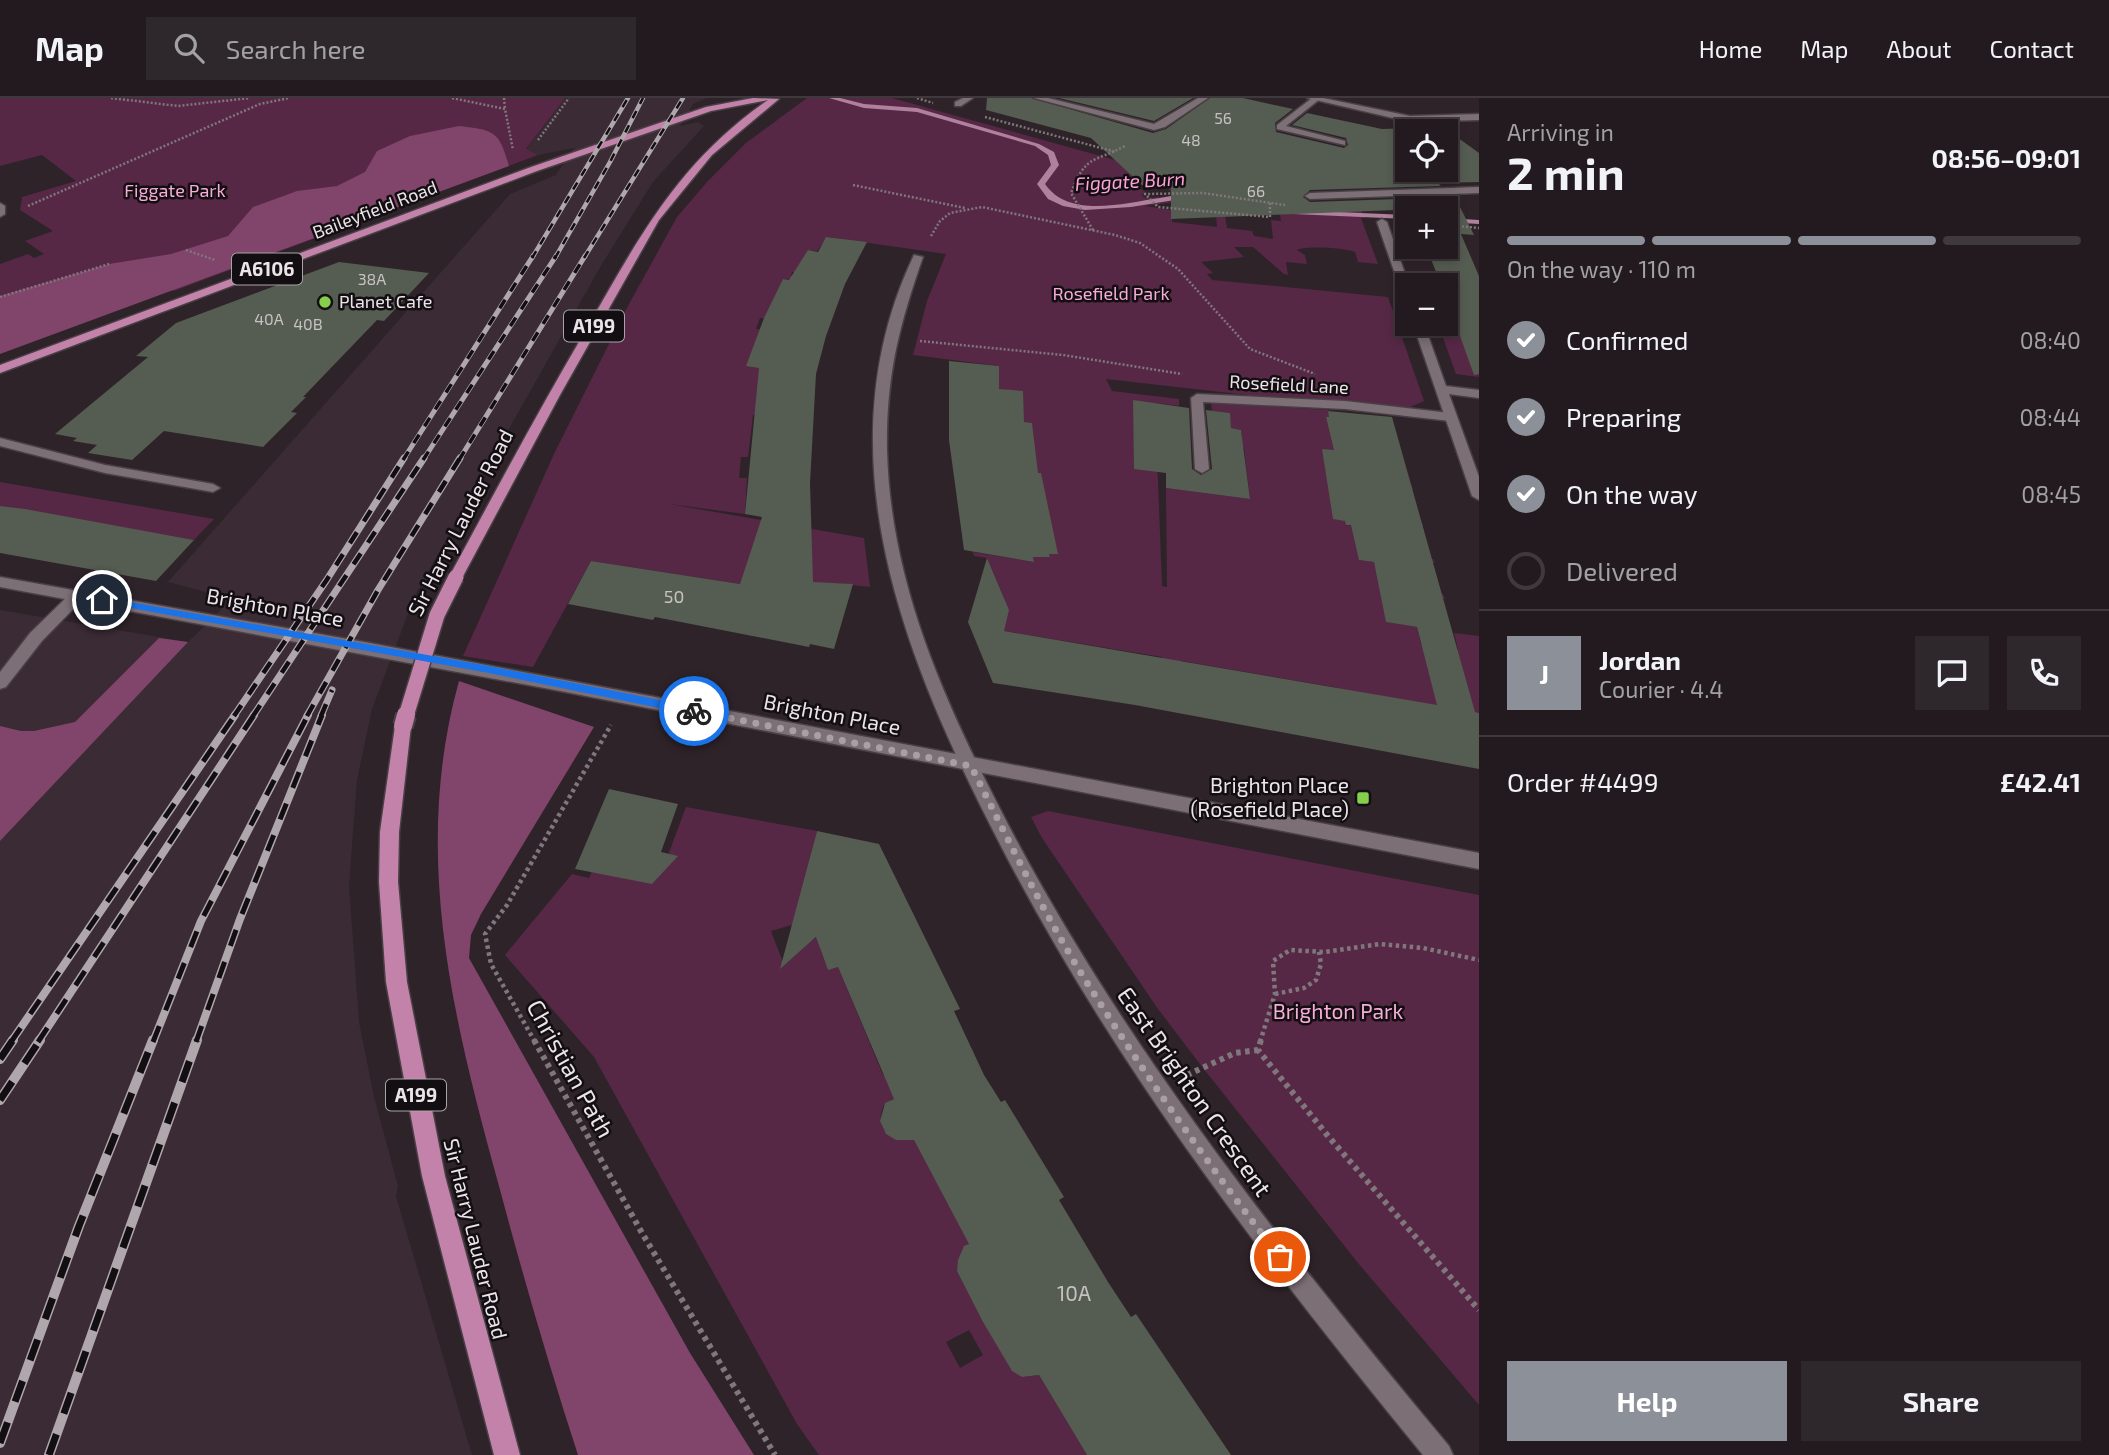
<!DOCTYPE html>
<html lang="en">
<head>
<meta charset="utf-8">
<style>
  body { margin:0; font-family:"Exo 2",sans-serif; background:#2e272c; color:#f1f3f6; height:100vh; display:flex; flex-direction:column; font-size:26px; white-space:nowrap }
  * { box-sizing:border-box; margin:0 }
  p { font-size:23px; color:#a2a1a4 }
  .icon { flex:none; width:38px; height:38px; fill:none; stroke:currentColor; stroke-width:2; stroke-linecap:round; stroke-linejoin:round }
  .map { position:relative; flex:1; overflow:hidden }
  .panel { display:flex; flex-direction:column; background:#221a1f; width:630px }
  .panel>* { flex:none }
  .controls { position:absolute; left:1395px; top:21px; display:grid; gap:14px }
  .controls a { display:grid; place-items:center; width:63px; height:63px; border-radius:0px; background:#221a1f; box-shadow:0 4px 10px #0003,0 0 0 2px #3f383d; font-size:35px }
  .pin { position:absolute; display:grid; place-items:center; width:60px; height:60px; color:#fff; margin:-30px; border:4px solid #fff; border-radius:50%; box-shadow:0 2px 7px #0007 }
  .courier { position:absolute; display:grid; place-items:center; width:70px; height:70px; margin:-35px; border:5px solid #1a73e8; border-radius:50%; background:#fff; color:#222; box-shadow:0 2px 9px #0007 }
  .head em { font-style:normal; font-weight:700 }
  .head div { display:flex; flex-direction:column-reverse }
  .head { display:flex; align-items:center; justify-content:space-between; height:119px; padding:0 28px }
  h1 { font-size:46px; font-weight:700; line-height:52px }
  .bar { display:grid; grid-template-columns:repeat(4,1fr); gap:10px 7px; align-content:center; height:84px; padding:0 28px }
  .bar i { height:9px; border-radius:5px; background:#3f383d }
  .bar .on { background:#8c9099 }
  .bar p { grid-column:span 4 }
  .line { display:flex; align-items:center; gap:18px; padding:0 28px; border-top:2px solid #3f383d }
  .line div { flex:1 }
  .round { display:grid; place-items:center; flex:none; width:74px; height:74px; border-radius:0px; background:#2e272c }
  ol { padding:0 28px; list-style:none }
  li { display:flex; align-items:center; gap:21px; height:77px }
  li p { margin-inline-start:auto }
  li .icon { padding:7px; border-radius:50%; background:#8c9099; color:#fff; stroke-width:4 }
  li:last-child { color:#a2a1a4 }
  li i { width:38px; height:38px; border:4px solid #3f383d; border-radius:50% }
  .action { display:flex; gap:14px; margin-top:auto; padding:14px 28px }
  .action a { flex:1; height:80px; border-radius:0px; background:#8c9099; color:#fff; font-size:28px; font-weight:700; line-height:80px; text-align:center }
  .action a+a { background:#2e272c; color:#f1f3f6 }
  header { display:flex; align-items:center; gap:42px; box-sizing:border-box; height:98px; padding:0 35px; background:#221a1f; border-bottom:2px solid #3f383d }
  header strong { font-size:33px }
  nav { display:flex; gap:38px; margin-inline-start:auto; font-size:24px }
  .search { width:490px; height:63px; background:#2e272c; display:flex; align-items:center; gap:18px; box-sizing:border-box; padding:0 24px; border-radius:0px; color:#a2a1a4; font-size:26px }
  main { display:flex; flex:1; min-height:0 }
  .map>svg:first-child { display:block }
</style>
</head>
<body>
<header>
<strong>Map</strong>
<div class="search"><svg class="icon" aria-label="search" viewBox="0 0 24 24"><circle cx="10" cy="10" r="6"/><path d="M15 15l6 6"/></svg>Search here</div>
<nav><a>Home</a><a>Map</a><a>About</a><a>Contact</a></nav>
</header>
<main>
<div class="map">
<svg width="1479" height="1357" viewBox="0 0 1479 1357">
  <rect width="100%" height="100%" fill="#2e2329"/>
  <!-- built -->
  <polygon fill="#3b2b34" points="565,0 707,0 693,6 680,28 698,24 704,28 653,84 602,166 415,497 372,611 357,682 349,787 359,924 374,999 398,1088 396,1098 472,1357 0,1357 0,512 188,544 232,501 168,484 510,96 556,77 574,50 538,57 526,52"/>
  <!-- green -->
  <g fill="#562845" fill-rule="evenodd">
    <polygon points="0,0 565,0 526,51 538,57 174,193 109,166 0,198 0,166 28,156 34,160 44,156 25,143 53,133 20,112 22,99 76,83 42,57 0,68"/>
    <path d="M807,0H892L1133,67L1443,72L1171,94L1167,89H1186L1128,83L1147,95L1141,96L1145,100L1191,97L1361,112L1365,120H1361L1378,166L1358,164L1355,154C1348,150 1304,147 1297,152L1305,157L1307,166L1286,164L1288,177L1284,176L1253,149H1234L1244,159L1201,164L1213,175L1207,176L1212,182L1388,199L1424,303L1408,310L1348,303L1310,304L1106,281L1112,293L1179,301V308L1155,305L1162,488L1167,489L1166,390L1250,401L1244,350L1215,346L1228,338L1242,339L1241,332L1231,330L1229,315L1212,313L1211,305L1328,312L1329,316L1340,320L1326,319L1328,327L1342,330L1354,379L1411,386L1413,391L1357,384L1363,417L1423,426V428L1345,417L1346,427L1367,429L1372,452L1433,461L1435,465L1358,454L1360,462L1374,464L1380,487L1443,496L1445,501L1380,491L1387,524L1417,529L1421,546L1458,551L1454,535L1479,538V615L1357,594L1348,645L1339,590L1182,563L1163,612L1162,559L1004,533V500L987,460L974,458L973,454L1034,464L1033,459L1050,458L1047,446L1015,398L1033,333L1031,325L1002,323L1023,300V294L999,291V268L913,257L927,203L946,156L827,139L817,153L808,152L844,181L792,174L791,178H795L793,182L783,181L827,226L760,220L756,231L775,233L757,316L753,317L748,359H741L739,380H747L745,416L669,406L864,440L870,489L834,485L831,493L743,478L740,486L591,463L533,569L463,558L554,356L629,206L677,119L707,84L746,45ZM1188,102L1280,116L1281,123L1271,122L1273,141L1254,138L1252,133L1227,130L1225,118L1216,117L1217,129L1172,124L1171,112L1145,108Z"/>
    <polygon points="1438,226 1479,231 1479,279 1456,276"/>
    <polygon points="0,384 214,421 194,442 0,408"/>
    <path d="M686,709L817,733L802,790L825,817L771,833L784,867L820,836V851L828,871L838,869L883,977L972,950L977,965L892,1002L884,1007C873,1029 891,1047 913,1040L971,1148L962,1154L957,1173L1022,1279L1039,1277L1087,1357H819L797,1326L594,959L505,857L572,776L589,780L597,760L661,776ZM969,1232L983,1257L960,1270L946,1244Z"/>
    <polygon points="1048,713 1479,797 1479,1307 1358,1165 1203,970 1158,911 1042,740 1031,719"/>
  </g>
  <!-- forest -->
  <g fill="#81446a">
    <path d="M459,28C495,32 499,33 509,68L0,256V198L109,166L171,156L228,138L253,109L297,93L337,88L365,74L377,53L410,38Z"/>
    <polygon points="159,540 188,544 0,743 0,628 21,633 34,633 75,624"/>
    <path d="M459,583L594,629L481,816L471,837L469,860L690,1255L754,1357H578C549,1268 523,1178 499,1088C453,921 411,755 459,583Z"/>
  </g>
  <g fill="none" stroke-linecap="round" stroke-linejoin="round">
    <!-- stream -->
    <g fill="#af819d" fill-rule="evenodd">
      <path d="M829,0H840L864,6L917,10L1039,46L1054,54L1059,67L1045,86C1069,121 1124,105 1160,100C1171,98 1184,95 1193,99L1131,109L1085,112L1063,108L1048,101L1037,86L1051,67L1048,57L1035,48L917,14L864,10Z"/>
      <polygon points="1290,112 1407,117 1407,121 1293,116 1290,116"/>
      <polygon points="1446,120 1479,122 1479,126 1446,124"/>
    </g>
  </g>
  <!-- building -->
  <g fill="#555c51" fill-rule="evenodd">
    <path d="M987,0H1031L1153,35L1166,31L1210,0H1243L1293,11L1275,25L1276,34L1344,50L1348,47L1346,40L1292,27L1307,15L1382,31L1443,29L1479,55V84L1438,85L1441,88L1310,92L1303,99L1310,104L1455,99L1474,137L1461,136L1479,178V276L1474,277L1446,199V187L1441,186L1426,149H1446V110L1171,121V89L1152,90L1150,87H1142L1091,40L986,12ZM1407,33H1446V72H1407Z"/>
    <polygon points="1059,0 1193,0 1154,23"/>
    <polygon points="826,139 867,144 845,186 826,238 816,276 810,385 813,484 853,486 834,551 810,546 809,549 655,519 653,522 568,506 591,463 740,486 762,419 745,416 759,270 746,268 764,220 783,181 789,182 808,152 818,154"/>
    <polygon points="339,164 429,175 384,223 377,222 303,299 306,299 291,314 297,315 263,349 164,333 132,362 88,355 97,347 73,343 77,340 55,336 148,259 136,258 176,225"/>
    <polygon points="949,263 999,268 999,291 1023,293 1024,324 1032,325 1038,375 1041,375 1058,456 1049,456 1050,459 1033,459 1034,464 964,452 949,342"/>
    <polygon points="1133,302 1189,310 1192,371 1201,377 1212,371 1206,312 1230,315 1231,330 1241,332 1250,401 1166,390 1166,375 1134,371"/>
    <polygon points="1328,313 1392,319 1475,614 1479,615 1479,671 1135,607 993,585 968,524 987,460 1009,512 1004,533 1437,607 1417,529 1386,524 1374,464 1359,462 1351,427 1346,427 1345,423 1333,421 1322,351 1334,352 1326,319 1329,319"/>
    <polygon points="0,408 25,411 194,442 156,483 0,455"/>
    <polygon points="609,691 678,706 661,754 678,758 652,786 575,771"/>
    <polygon points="817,733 879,746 960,911 954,913 984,977 1001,1004 1005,1002 1064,1099 1059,1102 1108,1184 1131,1219 1136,1216 1231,1357 1087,1357 1039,1277 1022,1279 1012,1273 983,1224 957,1173 958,1162 964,1148 969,1146 914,1042 896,1042 886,1036 880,1023 885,1005 894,1001 838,869 828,872 816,839 780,871"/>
  </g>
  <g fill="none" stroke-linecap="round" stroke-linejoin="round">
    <defs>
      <g id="lane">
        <polygon points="1312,0 1320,1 1286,28 1345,43 1345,47 1277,31 1277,27"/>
        <polygon points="1197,296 1345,303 1450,315 1456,319 1450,323 1345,311 1203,304 1209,371 1202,375 1195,371 1191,300"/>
        <polygon points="0,340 105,367 213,386 220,390 213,394 105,375 0,348"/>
        <polygon points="77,493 82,494 85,498 82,502 42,543 6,589 0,591 0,574 30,535 72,494"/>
      </g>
      <g id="street">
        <polygon points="963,0 973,0 961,8 955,8 955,4"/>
        <polygon points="1034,0 1048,0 1154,26 1198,0 1208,0 1165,29 1154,32"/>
        <polygon points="1307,0 1323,0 1410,18 1479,16 1479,22 1410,24"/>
        <polygon points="1479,89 1479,95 1310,101 1305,98 1310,95"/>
        <polygon points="0,105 5,108 5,116 0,119"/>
        <polygon points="1382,121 1387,124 1409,187 1407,187 1407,199 1402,196 1377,124"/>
        <path d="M914,157L923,159C899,228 886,278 887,352C890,480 941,596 998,707C1118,942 1281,1146 1449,1348L1453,1357H1423C1265,1164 1117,972 1002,750C908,569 818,358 914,157Z"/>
        <polygon points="1413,226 1424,226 1446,288 1479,292 1479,300 1449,296 1479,379 1479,402 1472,398"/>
      </g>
      <polygon id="secondary" points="0,479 370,545 1479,755 1479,771 555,592 0,489"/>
      <g id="primary">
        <path d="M753,0L779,1L712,57L659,122L560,297L461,482H451L449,479C493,398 536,317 583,237C637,143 677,65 768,2L711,13L537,73L0,275V267L531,69L706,9Z"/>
        <polygon points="403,622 411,628 399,734 398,784 407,884 445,1078 520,1357 494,1357 422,1078 386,884 379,784 380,734 395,628"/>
      </g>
    </defs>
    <!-- lane casing -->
    <use href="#lane" stroke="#494045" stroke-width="3"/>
    <!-- street casing -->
    <use href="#street" stroke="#494045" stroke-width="3"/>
    <!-- secondary casing -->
    <use href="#secondary" stroke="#494045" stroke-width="3"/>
    <!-- primary casing -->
    <use href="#primary" stroke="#494045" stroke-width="3"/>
    <!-- path-far2 -->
    <g stroke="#80777c" stroke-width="2.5" stroke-dasharray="2 2" stroke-linecap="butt">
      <polyline points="111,0 178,8 250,0"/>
      <polyline points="452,0 505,11 513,52"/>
      <polyline points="504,0 505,11"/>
      <polyline points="917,0 933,5"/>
      <polyline points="985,19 1116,54"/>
      <polyline points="538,42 569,0"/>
      <polyline points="853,87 965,110"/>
      <polyline points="1270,105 1270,119 1158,109 1145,96 1203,95 1285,107"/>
      <polyline points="28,108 260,6 289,0"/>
      <polyline points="1446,127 1479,130"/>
      <path d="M1093,132L1071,95C1086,56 1093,65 1125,48"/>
      <polyline points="931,138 940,123 950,115 982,109 1115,137 1140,145 1178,171 1250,251 1315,276"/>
      <polyline points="186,152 215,162"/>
      <polyline points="0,199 109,166"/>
      <polyline points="920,243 1063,257 1182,276"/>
    </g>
    <!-- path-far1 -->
    <g stroke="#80777c" stroke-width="4.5" stroke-dasharray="3.5 3.5" stroke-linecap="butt">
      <polyline points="1275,896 1304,890 1316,882 1321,866 1319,854"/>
      <polyline points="535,944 491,866 485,836 507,807 611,627"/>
      <polyline points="1260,944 1275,896 1273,863 1290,852 1324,854 1380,846 1423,850 1479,862"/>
    </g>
    <!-- path -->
    <g stroke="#80777c" stroke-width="6" stroke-dasharray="4.5 4.5" stroke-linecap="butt">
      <polyline points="534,942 642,1135 775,1357"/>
      <polyline points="1261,942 1258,952 1328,1038 1479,1212"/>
      <polyline points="1187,977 1235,955 1258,952"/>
    </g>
    <!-- lane -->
    <use href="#lane" fill="#7c6f76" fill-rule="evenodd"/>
    <!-- street -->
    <use href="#street" fill="#7c6f76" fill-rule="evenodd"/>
    <!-- secondary -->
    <use href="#secondary" fill="#7c6f76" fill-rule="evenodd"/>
    <!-- primary -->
    <use href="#primary" fill="#c382aa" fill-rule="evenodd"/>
    <defs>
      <g id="rail-far4">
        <polyline points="532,160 628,0"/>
        <polyline points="555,160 610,64 643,0"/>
        <polyline points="584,160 683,0"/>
      </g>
      <g id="rail-far3">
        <polyline points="403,362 533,158"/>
        <polyline points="423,362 556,158"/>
        <polyline points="459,362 585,158"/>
      </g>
      <g id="rail-far2">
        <polyline points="234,618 326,483 404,360"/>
        <polyline points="253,618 424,360"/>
        <polyline points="307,618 378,492 460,360"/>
        <polyline points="321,618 332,592"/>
      </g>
      <g id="rail-far1">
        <polyline points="11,944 235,617"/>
        <polyline points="38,944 254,617"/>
        <polyline points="153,944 201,823 308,617"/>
        <polyline points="196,944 240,821 322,617"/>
      </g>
      <g id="rail">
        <polyline points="0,961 13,942"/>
        <polyline points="0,1002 40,942"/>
        <polyline points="0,1345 79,1128 153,942"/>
        <polyline points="49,1357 197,942"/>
      </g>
    </defs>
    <!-- rail-far4 casing -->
    <use href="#rail-far4" stroke="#afa7ab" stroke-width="4.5"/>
    <!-- rail-far3 casing -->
    <use href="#rail-far3" stroke="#afa7ab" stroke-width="5"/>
    <!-- rail-far2 casing -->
    <use href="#rail-far2" stroke="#afa7ab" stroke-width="7"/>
    <!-- rail-far1 casing -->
    <use href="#rail-far1" stroke="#afa7ab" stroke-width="8"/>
    <!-- rail casing -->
    <use href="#rail" stroke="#afa7ab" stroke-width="10"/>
    <!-- rail-far4 -->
    <use href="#rail-far4" stroke="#130e11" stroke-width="2.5" stroke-dasharray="8" stroke-linecap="butt"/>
    <!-- rail-far3 -->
    <use href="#rail-far3" stroke="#130e11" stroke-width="3.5" stroke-dasharray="10" stroke-linecap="butt"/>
    <!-- rail-far2 -->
    <use href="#rail-far2" stroke="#130e11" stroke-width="4.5" stroke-dasharray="13" stroke-linecap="butt"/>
    <!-- rail-far1 -->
    <use href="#rail-far1" stroke="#130e11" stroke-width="5" stroke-dasharray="17" stroke-linecap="butt"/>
    <!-- rail -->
    <use href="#rail" stroke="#130e11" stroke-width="7" stroke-dasharray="22" stroke-linecap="butt"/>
    <defs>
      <polyline id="primary-bridge-far1" points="406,618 437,517 456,479"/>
      <polyline id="primary-bridge" points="403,628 406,617"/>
    </defs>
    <!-- primary-bridge-far1 casing -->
    <use href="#primary-bridge-far1" stroke="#494045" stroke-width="18" stroke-linecap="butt"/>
    <!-- primary-bridge casing -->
    <use href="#primary-bridge" stroke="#494045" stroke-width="22" stroke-linecap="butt"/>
    <!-- primary-bridge-far1 -->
    <use href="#primary-bridge-far1" stroke="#c382aa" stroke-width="15"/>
    <!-- primary-bridge -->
    <use href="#primary-bridge" stroke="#c382aa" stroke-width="18"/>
  </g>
  <!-- route -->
  <polygon fill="#1a73e8" points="102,499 489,568 694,609 699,613 694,617 489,575 98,504 97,502"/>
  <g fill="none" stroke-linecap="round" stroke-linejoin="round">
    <!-- done -->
    <path stroke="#a9a0a5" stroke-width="7" stroke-dasharray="0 12.6" d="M694,613L971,668C1006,737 1040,808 1081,875C1142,973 1209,1068 1280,1159"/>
  </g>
  <!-- markers -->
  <g fill="#86cf4c" stroke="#130e11" stroke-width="2.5">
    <circle cx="325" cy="204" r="7"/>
    <rect x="1356" y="693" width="14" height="14" rx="3.5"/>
  </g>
  <g text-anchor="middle" stroke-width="5" stroke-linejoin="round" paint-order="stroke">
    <!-- far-number labels -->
    <g font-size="16" fill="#c6c2c2">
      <text x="1223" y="26">56</text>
      <text x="1191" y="48">48</text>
      <text x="1256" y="99">66</text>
      <text x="372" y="187">38A</text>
      <text x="269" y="227">40A</text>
      <text x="308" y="232">40B</text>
    </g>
    <!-- far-park labels -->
    <g font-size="18" fill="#f6add8" stroke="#130e11">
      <text x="175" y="99">Figgate Park</text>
      <text x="1111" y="202">Rosefield Park</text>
    </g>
    <!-- far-street labels -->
    <g font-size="18" fill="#ebe4e8" stroke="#130e11">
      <text transform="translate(375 112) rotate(-21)" y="6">Baileyfield Road</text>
      <text transform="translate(1289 287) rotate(3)" y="6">Rosefield Lane</text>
    </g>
    <!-- far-poi labels -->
    <g font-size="18" fill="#ebe4e8" stroke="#130e11" text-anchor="start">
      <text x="339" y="210">Planet Cafe</text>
    </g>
    <!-- number labels -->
    <g font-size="18" fill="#c6c2c2">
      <text x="674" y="505">50</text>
    </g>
    <!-- far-water labels -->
    <g font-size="19" font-style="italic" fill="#fea3da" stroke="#130e11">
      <text transform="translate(1130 83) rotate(-3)" y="7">Figgate Burn</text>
    </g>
    <!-- shield labels -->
    <g fill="#130e11" stroke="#aaa4a8" stroke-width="2">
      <rect x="232" y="155.5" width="70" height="31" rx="5"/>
      <rect x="564" y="212.5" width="60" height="31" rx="5"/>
      <rect x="386" y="981.5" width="60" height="31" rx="5"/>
    </g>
    <g font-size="19" font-weight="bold" fill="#ebe4e8">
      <text x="267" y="178">A6106</text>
      <text x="594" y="235">A199</text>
      <text x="416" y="1004">A199</text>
    </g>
    <!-- street labels -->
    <g font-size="21" fill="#ebe4e8" stroke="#130e11">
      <text transform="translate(461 425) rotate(-63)" y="7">Sir Harry Lauder Road</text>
      <text transform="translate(275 510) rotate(10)" y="7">Brighton Place</text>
      <text transform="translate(832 617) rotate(11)" y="7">Brighton Place</text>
      <text transform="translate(475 1141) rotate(76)" y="7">Sir Harry Lauder Road</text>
    </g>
    <!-- poi labels -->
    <g font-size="21" fill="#ebe4e8" stroke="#130e11" text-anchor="end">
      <text x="1349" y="695">Brighton Place<tspan x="1349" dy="24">(Rosefield Place)</tspan></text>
    </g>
    <!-- park labels -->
    <g font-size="21" fill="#f6add8" stroke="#130e11">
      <text x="1338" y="921">Brighton Park</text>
    </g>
    <!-- near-number labels -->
    <g font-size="21" fill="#c6c2c2">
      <text x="1074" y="1203">10A</text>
    </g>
    <!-- near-street labels -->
    <g font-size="24" fill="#ebe4e8" stroke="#130e11">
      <text transform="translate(570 971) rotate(61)" y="8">Christian Path</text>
      <text transform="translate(1194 994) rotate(55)" y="8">East Brighton Crescent</text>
    </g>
  </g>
</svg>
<div class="controls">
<a><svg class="icon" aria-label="locate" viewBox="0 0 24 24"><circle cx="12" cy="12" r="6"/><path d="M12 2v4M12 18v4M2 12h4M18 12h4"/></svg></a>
<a>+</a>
<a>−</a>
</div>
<div class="pin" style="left:1280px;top:1159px;background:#ea580c"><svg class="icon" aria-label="bag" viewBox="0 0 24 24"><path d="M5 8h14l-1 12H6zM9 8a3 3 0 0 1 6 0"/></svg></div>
<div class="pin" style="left:102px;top:502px;background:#1f2937"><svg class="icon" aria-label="home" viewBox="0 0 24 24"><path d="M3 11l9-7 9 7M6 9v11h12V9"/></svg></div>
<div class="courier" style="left:694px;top:613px"><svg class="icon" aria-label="bike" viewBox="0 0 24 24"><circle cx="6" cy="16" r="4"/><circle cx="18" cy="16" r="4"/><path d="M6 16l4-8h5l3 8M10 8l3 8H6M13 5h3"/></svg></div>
</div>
<section class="panel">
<div class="head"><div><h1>2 min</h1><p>Arriving in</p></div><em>08:56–09:01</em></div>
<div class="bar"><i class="on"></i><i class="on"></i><i class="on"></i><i></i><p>On the way · 110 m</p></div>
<ol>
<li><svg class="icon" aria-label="check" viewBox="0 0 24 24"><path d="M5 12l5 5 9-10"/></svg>Confirmed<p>08:40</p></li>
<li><svg class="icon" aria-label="check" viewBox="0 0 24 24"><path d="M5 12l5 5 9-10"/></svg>Preparing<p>08:44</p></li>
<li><svg class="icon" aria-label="check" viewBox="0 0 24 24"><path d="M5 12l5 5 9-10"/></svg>On the way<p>08:45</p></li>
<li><i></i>Delivered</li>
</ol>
<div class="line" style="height:126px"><b class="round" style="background:#8c9099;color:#fff">J</b><div><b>Jordan</b><p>Courier · 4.4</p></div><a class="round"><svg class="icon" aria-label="chat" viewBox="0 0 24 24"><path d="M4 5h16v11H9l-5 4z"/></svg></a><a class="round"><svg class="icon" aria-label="phone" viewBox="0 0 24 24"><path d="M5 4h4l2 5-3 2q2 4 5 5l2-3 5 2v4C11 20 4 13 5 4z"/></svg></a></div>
<div class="line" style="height:91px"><div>Order #4499</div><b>£42.41</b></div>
<div class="action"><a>Help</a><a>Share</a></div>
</section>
</main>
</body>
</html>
